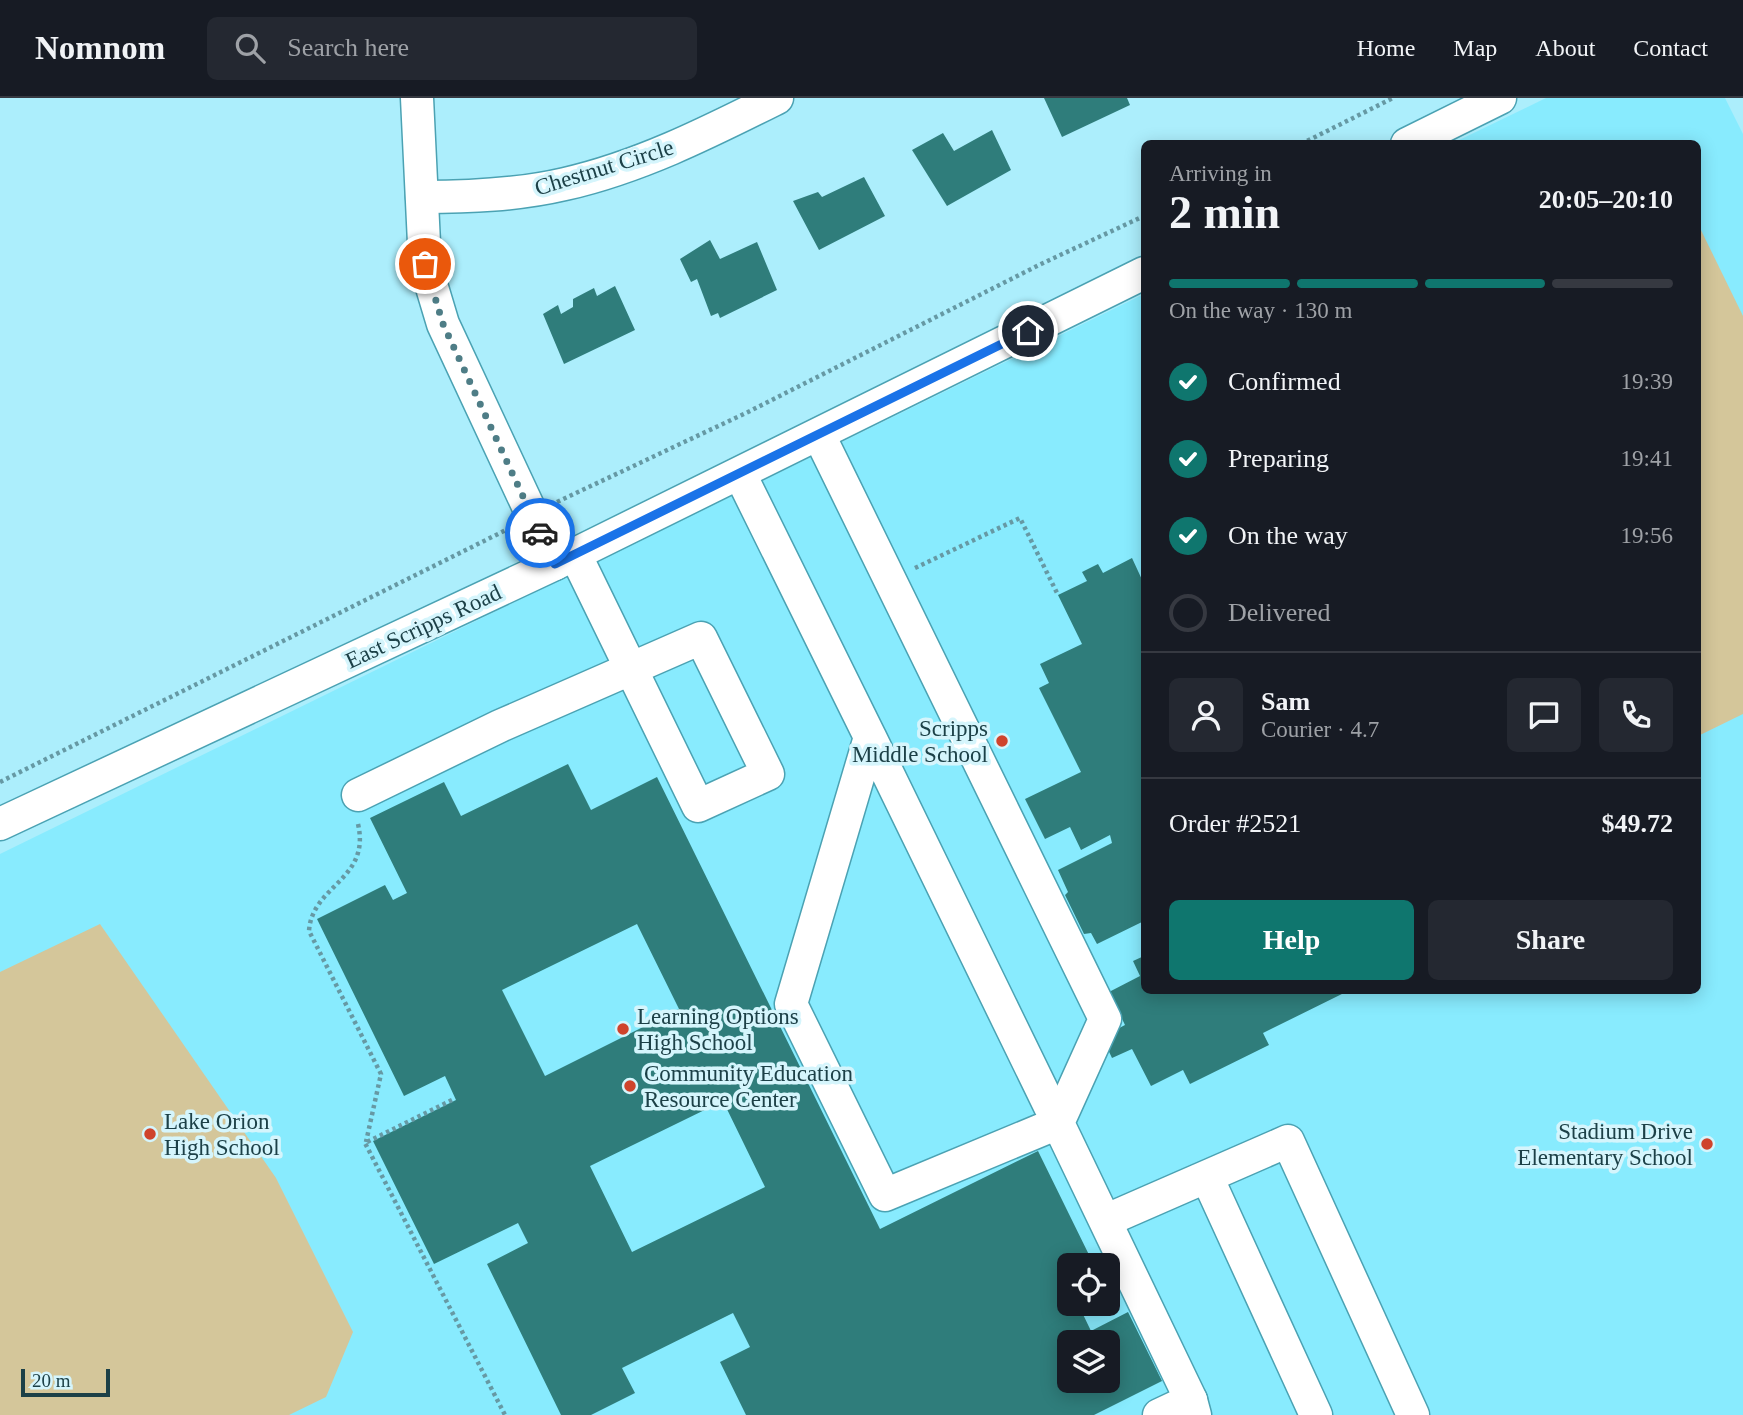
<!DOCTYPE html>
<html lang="en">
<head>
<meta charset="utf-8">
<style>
  body { margin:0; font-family:"Times New Roman",serif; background:#242831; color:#f1f3f6; height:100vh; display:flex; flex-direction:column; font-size:26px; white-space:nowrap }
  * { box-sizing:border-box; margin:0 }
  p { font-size:23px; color:#9ea1a6 }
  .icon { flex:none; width:38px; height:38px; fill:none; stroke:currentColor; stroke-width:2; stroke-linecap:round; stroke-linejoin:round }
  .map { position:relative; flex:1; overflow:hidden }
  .details { position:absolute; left:1141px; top:42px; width:560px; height:854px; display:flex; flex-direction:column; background:#171b24; border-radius:10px; box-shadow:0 4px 18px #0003 }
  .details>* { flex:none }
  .fabs { position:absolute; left:1057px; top:1155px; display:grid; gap:14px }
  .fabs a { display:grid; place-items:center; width:63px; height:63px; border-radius:10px; background:#171b24; box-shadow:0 4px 18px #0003; font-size:35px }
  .scale { position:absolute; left:21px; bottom:18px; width:89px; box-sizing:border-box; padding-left:7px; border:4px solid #1c4047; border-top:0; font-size:19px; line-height:24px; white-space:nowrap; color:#1c4047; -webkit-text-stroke:5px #d5f5fc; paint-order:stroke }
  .pin { position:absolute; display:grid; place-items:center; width:60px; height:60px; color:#fff; margin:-30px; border:4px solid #fff; border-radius:50%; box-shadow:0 2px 7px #0007 }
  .courier { position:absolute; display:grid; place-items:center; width:70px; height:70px; margin:-35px; border:5px solid #1a73e8; border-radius:50%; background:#fff; color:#222; box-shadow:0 2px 9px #0007 }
  .summary em { font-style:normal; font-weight:700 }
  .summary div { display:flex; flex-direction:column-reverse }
  .summary { display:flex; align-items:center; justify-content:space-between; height:119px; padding:0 28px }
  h1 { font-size:46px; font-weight:700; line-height:52px }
  .bar { display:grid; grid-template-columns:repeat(4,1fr); gap:10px 7px; align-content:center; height:84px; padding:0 28px }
  .bar i { height:9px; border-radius:5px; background:#363941 }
  .bar .selected { background:#0f766e }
  .bar p { grid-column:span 4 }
  .line { display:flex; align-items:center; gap:18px; padding:0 28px; border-top:2px solid #363941 }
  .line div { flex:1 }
  .round { display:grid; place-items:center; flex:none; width:74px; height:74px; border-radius:10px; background:#242831 }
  ol { padding:0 28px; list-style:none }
  li { display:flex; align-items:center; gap:21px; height:77px }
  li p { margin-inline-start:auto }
  li .icon { padding:7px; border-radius:50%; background:#0f766e; color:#fff; stroke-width:4 }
  li:last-child { color:#9ea1a6 }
  li i { width:38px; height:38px; border:4px solid #363941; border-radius:50% }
  .cta { display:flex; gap:14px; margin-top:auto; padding:14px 28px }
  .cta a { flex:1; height:80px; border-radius:10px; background:#0f766e; color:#fff; font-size:28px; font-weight:700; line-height:80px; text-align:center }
  .cta a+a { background:#242831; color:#f1f3f6 }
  header { display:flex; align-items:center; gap:42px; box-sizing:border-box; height:98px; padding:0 35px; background:#171b24; border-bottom:2px solid #363941 }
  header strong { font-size:33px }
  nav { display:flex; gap:38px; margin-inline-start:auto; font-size:24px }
  .search { width:490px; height:63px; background:#242831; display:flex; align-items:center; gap:18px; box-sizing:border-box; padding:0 24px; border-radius:10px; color:#9ea1a6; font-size:26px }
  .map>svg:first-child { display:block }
</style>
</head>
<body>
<header>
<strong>Nomnom</strong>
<div class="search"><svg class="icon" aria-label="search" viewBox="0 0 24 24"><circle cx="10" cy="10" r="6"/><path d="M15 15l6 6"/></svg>Search here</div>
<nav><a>Home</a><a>Map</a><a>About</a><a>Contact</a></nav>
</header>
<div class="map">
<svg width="1743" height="1317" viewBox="0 0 1743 1317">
  <rect width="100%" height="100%" fill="#aceefc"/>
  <!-- built -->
  <path fill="#88ebfe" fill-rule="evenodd" d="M1546,0H1725L1743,36V1317H0V756L1144,196V892H1698V46L1453,45ZM1069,1167H1108V1206H1069ZM1069,1244H1108V1283H1069Z"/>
  <!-- green -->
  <g fill="#d4c69a">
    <polygon points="1698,126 1743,218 1743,616 1698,638"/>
    <polygon points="100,826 276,1080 353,1234 326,1299 289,1317 0,1317 0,874"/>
  </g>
  <!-- building -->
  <g fill="#2f7d7b" fill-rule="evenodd">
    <polygon points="1044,0 1127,0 1130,7 1062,39"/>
    <polygon points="992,32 1011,72 947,108 912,52 943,35 954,53"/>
    <polygon points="864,79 885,118 819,152 793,103 818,94 822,99"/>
    <polygon points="710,142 720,161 757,144 777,192 720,220 718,215 711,218 697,181 691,184 680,161"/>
    <polygon points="615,188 635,232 564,266 543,216 558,207 561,216 573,209 573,201 594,190 597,198"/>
    <polygon points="1132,460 1144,486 1144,823 1097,846 1091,835 1084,836 1065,797 1068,794 1058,772 1112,745 1110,737 1081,752 1070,729 1045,741 1025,701 1081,674 1039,590 1049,585 1040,566 1082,546 1058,497 1087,483 1082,474 1098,466 1103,475"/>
    <path d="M568,666L591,712L657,679L880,1131L1038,1053L1094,1167H1069V1206H1078L1091,1233L1128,1214L1162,1283L1094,1317H746L720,1264L750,1249L733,1215L622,1270L635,1295L591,1317H561L487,1166L528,1145L518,1125L434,1166L373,1043L456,1002L445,978L404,998L317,821L385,787L393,802L407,795L370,720L444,684L461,718ZM637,826L679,911L545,978L502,892ZM723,1003L765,1089L632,1154L590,1068ZM1069,1244H1108V1283H1069Z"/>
    <polygon points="1144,858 1144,892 1350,892 1263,935 1269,947 1190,986 1183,972 1151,988 1132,951 1112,960 1102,939 1125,927 1109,894 1140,878 1133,863"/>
  </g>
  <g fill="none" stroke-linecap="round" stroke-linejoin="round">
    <defs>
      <g id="minor">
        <polyline points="417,0 425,166 443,226 555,466"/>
        <polyline points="1407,46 1500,0"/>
        <path d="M422,99C470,99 518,97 565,86C640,69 709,34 777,0"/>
        <polyline points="819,337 1105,921 1058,1025 1191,1302 1195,1317"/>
        <polyline points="740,376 870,639 791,906 885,1097 1058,1025 870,639"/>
        <polyline points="358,697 500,628 701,540 768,676 698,708 575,456"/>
        <polyline points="0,726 555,466 1144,175"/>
        <polyline points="1207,1079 1316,1317"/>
        <polyline points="1107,1122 1288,1043 1413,1317"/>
        <polyline points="1159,1317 1191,1302"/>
      </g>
    </defs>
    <!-- minor casing -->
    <use href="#minor" stroke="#4ba2b3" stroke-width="35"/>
    <!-- path -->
    <g stroke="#6699a4" stroke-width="4.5" stroke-dasharray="3.5 3.5" stroke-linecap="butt">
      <polyline points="1301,46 1393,0"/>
      <polyline points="557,404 748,314 1041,166 1144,118"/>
      <polyline points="915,470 1020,420 1058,497"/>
      <polyline points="0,684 506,432"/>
      <path d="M358,726C371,782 312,787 309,833L381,976L366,1044"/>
      <polyline points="452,1002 365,1045 505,1317"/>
    </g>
    <!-- minor -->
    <use href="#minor" stroke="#fff" stroke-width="32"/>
  </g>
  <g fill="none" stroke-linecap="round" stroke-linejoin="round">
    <!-- done -->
    <polyline stroke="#4e7d86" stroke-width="7" stroke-dasharray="0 12.6" points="425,166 443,226 540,435"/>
    <!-- route -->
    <polyline stroke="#1a73e8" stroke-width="9" points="540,435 555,466 1028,233"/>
  </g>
  <!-- markers -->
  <g fill="#cf432c" stroke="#d5f5fc" stroke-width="2.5">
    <circle cx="1002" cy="643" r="7"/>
    <circle cx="623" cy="931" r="7"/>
    <circle cx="630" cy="988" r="7"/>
    <circle cx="150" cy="1036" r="7"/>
    <circle cx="1707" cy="1046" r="7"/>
  </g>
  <g text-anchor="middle" stroke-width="7" stroke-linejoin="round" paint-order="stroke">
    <!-- street labels -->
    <g font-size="23" fill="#1c4047" stroke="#d5f5fc">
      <text transform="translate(604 69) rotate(-17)" y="8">Chestnut Circle</text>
      <text transform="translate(423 528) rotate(-25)" y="8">East Scripps Road</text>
    </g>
    <!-- poi labels -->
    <g font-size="23" fill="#1c4047" stroke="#d5f5fc" text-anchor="start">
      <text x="988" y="638" text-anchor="end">Scripps<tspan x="988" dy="26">Middle School</tspan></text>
      <text x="637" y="926">Learning Options<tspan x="637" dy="26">High School</tspan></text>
      <text x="644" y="983">Community Education<tspan x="644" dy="26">Resource Center</tspan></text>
      <text x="164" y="1031">Lake Orion<tspan x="164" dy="26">High School</tspan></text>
      <text x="1693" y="1041" text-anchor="end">Stadium Drive<tspan x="1693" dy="26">Elementary School</tspan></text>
    </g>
  </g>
</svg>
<div class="fabs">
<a><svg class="icon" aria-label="locate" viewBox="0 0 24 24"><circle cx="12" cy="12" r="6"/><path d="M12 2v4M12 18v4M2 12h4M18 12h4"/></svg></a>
<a><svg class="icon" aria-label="layers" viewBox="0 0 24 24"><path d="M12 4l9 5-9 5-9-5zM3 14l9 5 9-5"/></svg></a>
</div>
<div class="scale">20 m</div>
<div class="pin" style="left:425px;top:166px;background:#ea580c"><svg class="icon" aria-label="bag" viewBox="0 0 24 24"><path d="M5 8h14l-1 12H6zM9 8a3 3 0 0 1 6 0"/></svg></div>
<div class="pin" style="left:1028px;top:233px;background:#1f2937"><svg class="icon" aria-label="home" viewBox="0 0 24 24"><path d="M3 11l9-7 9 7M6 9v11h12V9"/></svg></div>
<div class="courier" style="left:540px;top:435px"><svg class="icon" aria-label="car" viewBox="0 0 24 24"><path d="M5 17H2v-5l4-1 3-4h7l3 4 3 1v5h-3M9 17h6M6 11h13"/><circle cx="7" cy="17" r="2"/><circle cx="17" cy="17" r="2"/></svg></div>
<section class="details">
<div class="summary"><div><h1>2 min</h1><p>Arriving in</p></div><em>20:05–20:10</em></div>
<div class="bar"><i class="selected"></i><i class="selected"></i><i class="selected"></i><i></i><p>On the way · 130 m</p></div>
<ol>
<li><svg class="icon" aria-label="check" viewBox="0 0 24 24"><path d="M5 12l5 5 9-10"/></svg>Confirmed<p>19:39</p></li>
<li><svg class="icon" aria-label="check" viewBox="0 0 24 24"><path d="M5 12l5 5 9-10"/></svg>Preparing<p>19:41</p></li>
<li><svg class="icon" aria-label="check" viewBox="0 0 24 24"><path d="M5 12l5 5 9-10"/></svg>On the way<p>19:56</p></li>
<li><i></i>Delivered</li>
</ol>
<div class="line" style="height:126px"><a class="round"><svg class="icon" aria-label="person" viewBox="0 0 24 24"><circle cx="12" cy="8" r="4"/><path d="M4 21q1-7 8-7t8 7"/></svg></a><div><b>Sam</b><p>Courier · 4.7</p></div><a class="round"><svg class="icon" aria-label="chat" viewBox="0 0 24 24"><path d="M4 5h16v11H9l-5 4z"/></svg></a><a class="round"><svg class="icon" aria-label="phone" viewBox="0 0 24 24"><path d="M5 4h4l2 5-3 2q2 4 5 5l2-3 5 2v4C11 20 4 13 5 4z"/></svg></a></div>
<div class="line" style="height:91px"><div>Order #2521</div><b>$49.72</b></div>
<div class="cta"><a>Help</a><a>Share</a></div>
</section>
</div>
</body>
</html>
